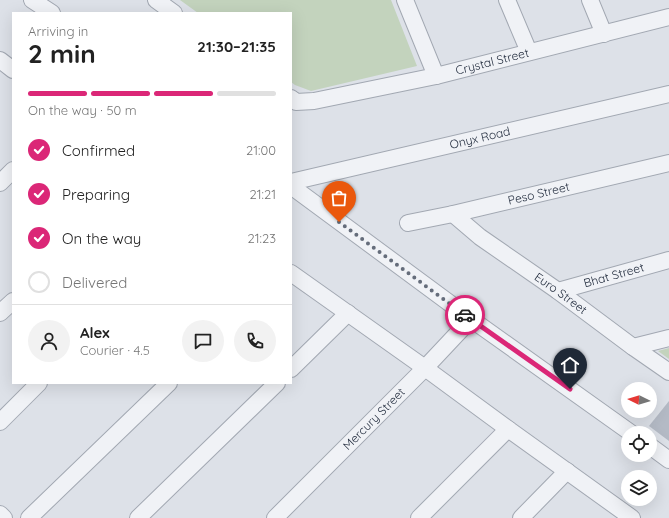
<!DOCTYPE html>
<html lang="en">
<head>
<meta charset="utf-8">
<style>
  body { margin:0; font-family:Quicksand,sans-serif; background:#f2f2f2; color:#222; height:100vh; display:flex; flex-direction:column; font-size:15px; white-space:nowrap }
  * { box-sizing:border-box; margin:0 }
  p { font-size:13px; color:#767676 }
  .icon { flex:none; width:22px; height:22px; fill:none; stroke:currentColor; stroke-width:2; stroke-linecap:round; stroke-linejoin:round }
  .map { position:relative; flex:1; overflow:hidden }
  .panel { position:absolute; left:12px; top:12px; width:280px; height:372px; display:flex; flex-direction:column; background:#fff; border-radius:0px; box-shadow:0 4px 16px #0002 }
  .panel>* { flex:none }
  .needle { width:26px; rotate:275deg }
  .tools { position:absolute; left:621px; top:382px; display:grid; gap:8px }
  .tools a { display:grid; place-items:center; width:36px; height:36px; border-radius:50%; background:#fff; box-shadow:0 4px 16px #0002; font-size:20px }
  .pin { position:absolute; display:grid; place-items:center; width:34px; height:34px; color:#fff; margin:-41px -17px; border-radius:50% 50% 50% 0; rotate:-45deg; box-shadow:0 0 4px #0007 }
  .pin .icon { rotate:45deg }
  .courier { position:absolute; display:grid; place-items:center; width:40px; height:40px; margin:-20px; border:3px solid #db2777; border-radius:50%; background:#fff; color:#222; box-shadow:0 1px 5px #0007 }
  .summary em { font-style:normal; font-weight:800 }
  .summary div { display:flex; flex-direction:column-reverse }
  .summary { display:flex; align-items:center; justify-content:space-between; height:68px; padding:0 16px }
  h1 { font-size:26px; font-weight:800; line-height:30px }
  .bar { display:grid; grid-template-columns:repeat(4,1fr); gap:6px 4px; align-content:center; height:48px; padding:0 16px }
  .bar i { height:5px; border-radius:3px; background:#e0e0e0 }
  .bar .current { background:#db2777 }
  .bar p { grid-column:span 4 }
  .line { display:flex; align-items:center; gap:10px; padding:0 16px; border-top:1px solid #e0e0e0 }
  .line div { flex:1 }
  .round { display:grid; place-items:center; flex:none; width:42px; height:42px; border-radius:21px; background:#f2f2f2 }
  ol { padding:0 16px; list-style:none }
  li { display:flex; align-items:center; gap:12px; height:44px }
  li p { margin-inline-start:auto }
  li .icon { padding:4px; border-radius:50%; background:#db2777; color:#fff; stroke-width:4 }
  li:last-child { color:#767676 }
  li i { width:22px; height:22px; border:2px solid #e0e0e0; border-radius:50% }
  .map>svg:first-child { display:block }
</style>
</head>
<body>
<div class="map">
<svg width="669" height="518" viewBox="0 0 669 518">
  <rect width="100%" height="100%" fill="#dde1e8"/>
  <!-- green -->
  <g fill="#c3d3bd">
    <polygon points="180,0 391,0 417,66 311,91 295,85 291,82 291,13 198,13"/>
    <polygon points="669,348 669,359 658,351"/>
  </g>
  <!-- building -->
  <polygon fill="#b4bac5" points="669,401 669,441 649,426"/>
  <g fill="none" stroke-linecap="round" stroke-linejoin="round">
    <defs>
      <g id="street">
        <polyline points="32,0 52,13"/>
        <polyline points="156,0 174,13"/>
        <polyline points="405,0 436,76"/>
        <polyline points="507,0 529,52"/>
        <polyline points="590,0 604,34"/>
        <polyline points="0,60 13,70"/>
        <path id="s1" d="M291,98L296,102L314,101L436,76L669,17"/>
        <path id="s2" d="M291,182L669,94"/>
        <polyline points="0,183 13,170"/>
        <polyline points="291,186 471,319 631,433"/>
        <path id="s3" d="M453,214L480,237L558,291L633,347L669,372"/>
        <path id="s4" d="M408,223L453,214L669,163"/>
        <polyline points="291,273 425,368 508,429 632,518"/>
        <path id="s5" d="M558,291L669,260"/>
        <polyline points="0,313 13,301"/>
        <polyline points="633,347 669,338"/>
        <polyline points="291,369 348,313"/>
        <polyline points="0,422 39,383"/>
        <polyline points="650,446 669,460"/>
        <polyline points="0,514 4,518"/>
        <polyline points="29,518 169,383"/>
        <polyline points="138,518 277,383"/>
        <path id="s6" d="M275,518L425,368L471,319"/>
        <polyline points="419,518 508,429"/>
        <polyline points="521,518 567,471"/>
      </g>
    </defs>
    <!-- street casing -->
    <use href="#street" stroke="#a2a8b2" stroke-width="18"/>
    <!-- street -->
    <use href="#street" stroke="#f0f2f6" stroke-width="16"/>
  </g>
  <g fill="none" stroke-linecap="round" stroke-linejoin="round">
    <!-- done -->
    <polyline stroke="#656d7b" stroke-width="4" stroke-dasharray="0 7.2" points="339,222 465,315"/>
    <!-- route -->
    <polyline stroke="#db2777" stroke-width="5" points="465,315 570,389"/>
  </g>
  <g text-anchor="middle" stroke-width="3.5" stroke-linejoin="round" paint-order="stroke">
    <!-- street labels -->
    <g font-size="12" fill="#252f40" stroke="#ecf0f6">
      <text dy="4" stroke="none"><textPath href="#s1" startOffset="207">Crystal Street</textPath></text>
      <text dy="4" stroke="none"><textPath href="#s2" startOffset="194">Onyx Road</textPath></text>
      <text dy="4" stroke="none"><textPath href="#s4" startOffset="134">Peso Street</textPath></text>
      <text dy="4" stroke="none"><textPath href="#s5" startOffset="58">Bhat Street</textPath></text>
      <text dy="4" stroke="none"><textPath href="#s3" startOffset="134">Euro Street</textPath></text>
      <text dy="4" stroke="none"><textPath href="#s6" startOffset="140">Mercury Street</textPath></text>
    </g>
  </g>
</svg>
<div class="tools">
<a><svg class="needle" viewBox="-14 -14 28 28"><path d="M0-13l5 13h-10z" fill="#e53935"/><path d="M0 13l5-13h-10z" fill="#767676"/></svg></a>
<a><svg class="icon" aria-label="locate" viewBox="0 0 24 24"><circle cx="12" cy="12" r="6"/><path d="M12 2v4M12 18v4M2 12h4M18 12h4"/></svg></a>
<a><svg class="icon" aria-label="layers" viewBox="0 0 24 24"><path d="M12 4l9 5-9 5-9-5zM3 14l9 5 9-5"/></svg></a>
</div>
<div class="pin" style="left:339px;top:222px;background:#ea580c"><svg class="icon" aria-label="bag" viewBox="0 0 24 24"><path d="M5 8h14l-1 12H6zM9 8a3 3 0 0 1 6 0"/></svg></div>
<div class="pin" style="left:570px;top:389px;background:#1f2937"><svg class="icon" aria-label="home" viewBox="0 0 24 24"><path d="M3 11l9-7 9 7M6 9v11h12V9"/></svg></div>
<div class="courier" style="left:465px;top:315px"><svg class="icon" aria-label="car" viewBox="0 0 24 24"><path d="M5 17H2v-5l4-1 3-4h7l3 4 3 1v5h-3M9 17h6M6 11h13"/><circle cx="7" cy="17" r="2"/><circle cx="17" cy="17" r="2"/></svg></div>
<section class="panel">
<div class="summary"><div><h1>2 min</h1><p>Arriving in</p></div><em>21:30–21:35</em></div>
<div class="bar"><i class="current"></i><i class="current"></i><i class="current"></i><i></i><p>On the way · 50 m</p></div>
<ol>
<li><svg class="icon" aria-label="check" viewBox="0 0 24 24"><path d="M5 12l5 5 9-10"/></svg>Confirmed<p>21:00</p></li>
<li><svg class="icon" aria-label="check" viewBox="0 0 24 24"><path d="M5 12l5 5 9-10"/></svg>Preparing<p>21:21</p></li>
<li><svg class="icon" aria-label="check" viewBox="0 0 24 24"><path d="M5 12l5 5 9-10"/></svg>On the way<p>21:23</p></li>
<li><i></i>Delivered</li>
</ol>
<div class="line" style="height:72px"><a class="round"><svg class="icon" aria-label="person" viewBox="0 0 24 24"><circle cx="12" cy="8" r="4"/><path d="M4 21q1-7 8-7t8 7"/></svg></a><div><b>Alex</b><p>Courier · 4.5</p></div><a class="round"><svg class="icon" aria-label="chat" viewBox="0 0 24 24"><path d="M4 5h16v11H9l-5 4z"/></svg></a><a class="round"><svg class="icon" aria-label="phone" viewBox="0 0 24 24"><path d="M5 4h4l2 5-3 2q2 4 5 5l2-3 5 2v4C11 20 4 13 5 4z"/></svg></a></div>
</section>
</div>
</body>
</html>
